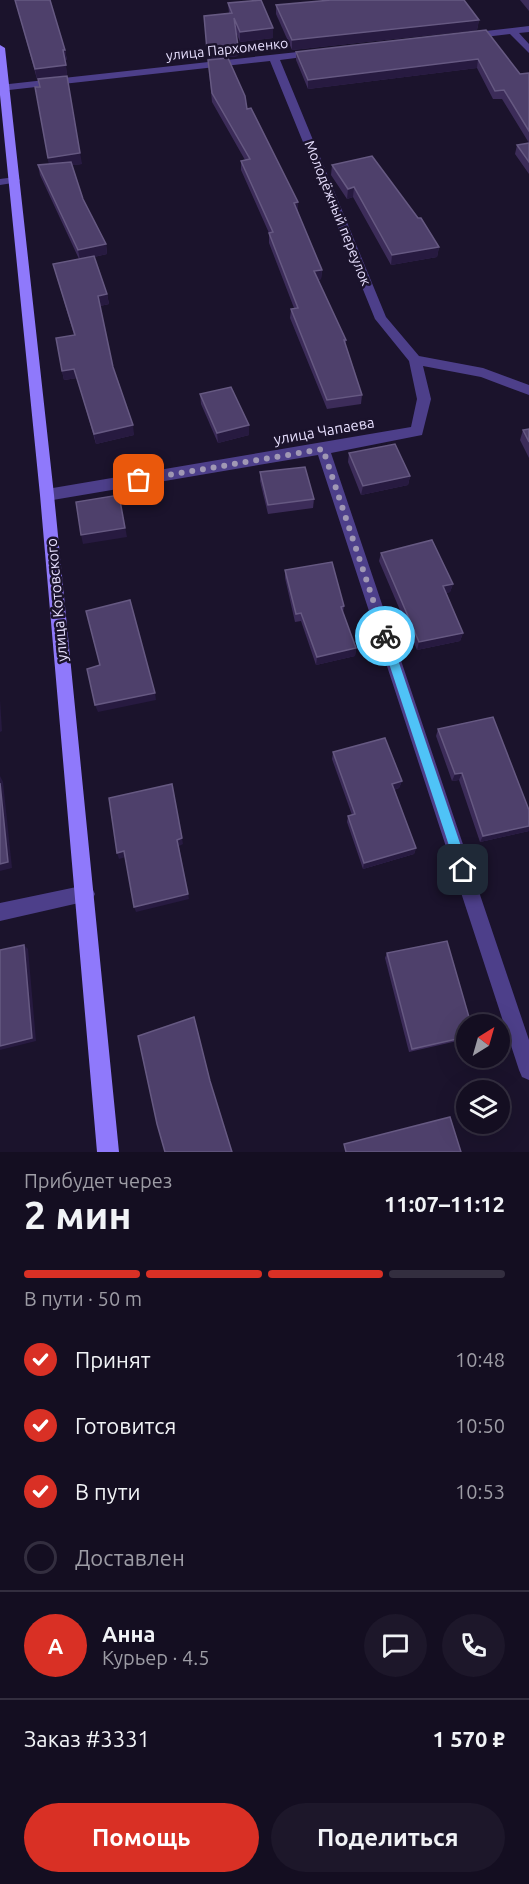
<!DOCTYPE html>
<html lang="ru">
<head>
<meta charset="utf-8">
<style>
  body { margin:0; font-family:Ubuntu,sans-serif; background:#1d172a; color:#f1f3f6; height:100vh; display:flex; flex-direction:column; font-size:22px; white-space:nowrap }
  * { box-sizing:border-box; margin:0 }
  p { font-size:20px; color:#9d9ca5 }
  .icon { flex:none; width:33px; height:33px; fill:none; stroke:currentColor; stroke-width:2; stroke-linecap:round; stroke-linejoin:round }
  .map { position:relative; height:1152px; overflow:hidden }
  .details { display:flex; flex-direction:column; background:#140e21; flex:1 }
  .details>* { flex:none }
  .needle { width:39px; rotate:37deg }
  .fabs { position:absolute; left:456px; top:1014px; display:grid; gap:12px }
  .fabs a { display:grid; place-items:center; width:54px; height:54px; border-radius:50%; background:#140e21; box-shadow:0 6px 24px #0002,0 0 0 2px #332e3f; font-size:30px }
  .pin { position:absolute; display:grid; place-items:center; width:51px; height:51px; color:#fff; margin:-26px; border-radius:12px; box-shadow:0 3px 9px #0006 }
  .courier { position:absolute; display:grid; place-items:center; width:60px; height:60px; margin:-30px; border:4px solid #4fc3f7; border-radius:50%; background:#fff; color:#222; box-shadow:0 2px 8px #0007 }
  .overview em { font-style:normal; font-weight:700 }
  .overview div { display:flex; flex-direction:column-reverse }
  .overview { display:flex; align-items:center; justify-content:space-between; height:102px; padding:0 24px }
  h1 { font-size:39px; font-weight:700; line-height:45px }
  .bar { display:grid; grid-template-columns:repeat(4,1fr); gap:9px 6px; align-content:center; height:72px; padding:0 24px }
  .bar i { height:8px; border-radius:4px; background:#332e3f }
  .bar .current { background:#d93025 }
  .bar p { grid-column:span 4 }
  .line { display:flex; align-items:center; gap:15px; padding:0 24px; border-top:2px solid #332e3f }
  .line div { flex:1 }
  .round { display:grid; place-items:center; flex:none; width:63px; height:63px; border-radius:32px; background:#1d172a }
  ol { padding:0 24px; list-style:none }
  li { display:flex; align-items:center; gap:18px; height:66px }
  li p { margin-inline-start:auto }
  li .icon { padding:6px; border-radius:50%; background:#d93025; color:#fff; stroke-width:4 }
  li:last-child { color:#9d9ca5 }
  li i { width:33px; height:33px; border:3px solid #332e3f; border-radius:50% }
  .action { display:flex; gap:12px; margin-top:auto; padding:12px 24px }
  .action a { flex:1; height:69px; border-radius:36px; background:#d93025; color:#fff; font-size:24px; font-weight:700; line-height:69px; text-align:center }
  .action a+a { background:#1d172a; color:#f1f3f6 }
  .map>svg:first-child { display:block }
</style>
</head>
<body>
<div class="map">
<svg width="529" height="1152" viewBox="0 0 529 1152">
  <rect width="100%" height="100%" fill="#1b132c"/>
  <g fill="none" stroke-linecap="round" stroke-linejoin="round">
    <!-- street -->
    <g fill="#4d3f8a" fill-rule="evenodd">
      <polygon points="529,26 529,32 519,33 529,44 529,53 510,34 468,39 463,36 468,33"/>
      <polygon points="316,50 319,51 319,55 280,60 386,317 419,356 483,368 529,385 529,395 481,377 423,366 431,399 422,435 331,453 529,1040 529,1080 522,1077 519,1070 318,455 47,501 42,499 40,495 42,491 47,489 411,427 417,399 409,361 375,319 270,61 0,91 0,85"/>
      <polygon points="15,177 20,180 19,182 0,185 0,179"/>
      <polygon points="86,885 92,888 95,894 92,900 0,921 0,903"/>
    </g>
    <!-- secondary -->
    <polygon fill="#8f79fb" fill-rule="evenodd" points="0,45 5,48 54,495 119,1152 97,1152 40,495 0,95"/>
  </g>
  <!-- wall -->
  <g fill="#3c2c59">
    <polygon points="15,0 50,0 65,50 67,60 65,60 67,75 37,79"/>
    <polygon points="520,0 529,0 529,11"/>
    <polygon points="228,3 273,38 240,42 236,32 238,56 208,60 204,16 229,13"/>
    <polygon points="276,5 479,20 477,30 292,50 276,14"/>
    <polygon points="486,30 520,74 529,73 529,174 515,154 517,145 529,143 502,99 493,99 477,68 308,89 296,60 296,52"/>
    <polygon points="208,60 247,109 298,212 322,270 321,279 318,280 346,340 345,345 362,395 361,404 327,409 290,318 291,309 294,308 269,243 269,233 241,170 241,161 245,160 212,102"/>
    <polygon points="38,79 82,164 72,165 83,199 106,244 107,254 94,257 107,294 109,304 100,306 113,367 134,435 96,444 77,378 64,380 62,371 74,335 53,264 79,259 40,175 38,165 49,164"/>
    <polygon points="332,165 439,247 437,257 391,265 353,197 347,199 331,175"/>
    <polygon points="200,394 249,425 249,435 218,443 201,404"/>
    <polygon points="529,429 529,458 520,440 523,430"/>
    <polygon points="349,453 410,476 408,485 361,495 348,462"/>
    <polygon points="260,472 314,499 313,508 268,514 260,481"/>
    <polygon points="381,553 453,584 450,592 446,593 463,633 460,641 417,650 379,561"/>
    <polygon points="285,570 344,606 343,613 356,648 355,656 316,665 301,621 295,622 285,578"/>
    <polygon points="438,729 529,810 529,831 480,842 459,780 452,781 436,736"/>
    <polygon points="333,752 402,781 399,788 394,790 416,848 414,854 363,869 347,822 348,816 352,815 332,759"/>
    <polygon points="387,953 466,1024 466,1039 409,1052 385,958"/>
  </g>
  <!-- shaded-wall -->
  <g fill="#271a40">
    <polygon points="479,20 477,30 292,50 292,40"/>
    <polygon points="273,28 273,38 240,42 240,32"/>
    <polygon points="238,46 238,56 208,60 207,50"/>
    <polygon points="63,50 65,50 67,60 65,60"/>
    <polygon points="478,59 477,68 308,89 308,80"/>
    <polygon points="66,65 67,75 37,79 35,69"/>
    <polygon points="67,76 82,164 50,168 48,158"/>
    <polygon points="354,187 353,197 347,199 348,189"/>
    <polygon points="298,202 298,212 293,213 294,203"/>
    <polygon points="106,244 107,254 80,260 78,250"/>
    <polygon points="439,247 437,257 391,265 392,255"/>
    <polygon points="322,270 321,279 313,281 314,271"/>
    <polygon points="107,294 109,304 100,306 98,296"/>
    <polygon points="74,369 77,378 64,380 62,371"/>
    <polygon points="133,425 134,435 96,444 94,434"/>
    <polygon points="249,425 249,435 218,443 217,433"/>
    <polygon points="410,476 408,485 361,495 363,486"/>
    <polygon points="119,495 127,537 83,544 81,535"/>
    <polygon points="453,584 450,592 441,595 443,586"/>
    <polygon points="463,633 460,641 417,650 419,642"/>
    <polygon points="356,648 355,656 316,665 317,657"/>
    <polygon points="155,693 156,700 98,712 95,705"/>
    <polygon points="0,700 2,731 0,732"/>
    <polygon points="462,773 459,780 452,781 455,774"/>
    <polygon points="0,776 3,782 12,868 0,871"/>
    <polygon points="402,781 399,788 390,791 392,784"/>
    <polygon points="172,784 183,844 179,846 189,899 136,912 134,907 177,840"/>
    <polygon points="529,826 529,831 480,842 483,836"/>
    <polygon points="416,848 414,854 363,869 364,863"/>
    <polygon points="124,851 126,857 119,859 117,853"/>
    <polygon points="24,945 28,949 36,1041 0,1050 0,1046"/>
  </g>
  <!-- building -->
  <g fill="#4e406b" stroke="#665982" stroke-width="1.5">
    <polygon points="15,0 50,0 65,50 63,50 66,65 35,69"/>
    <polygon points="261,0 273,28 240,32 234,18 238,46 207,50 204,16 232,13 228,3"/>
    <polygon points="331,0 464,0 479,20 292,40 276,5"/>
    <polygon points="486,30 520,74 529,73 529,131 504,90 495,91 478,59 308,80 296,52"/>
    <polygon points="228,58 245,96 247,109 251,108 298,202 294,203 322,270 314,271 346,340 344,340 362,395 327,400 291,309 298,308 269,233 273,232 241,161 250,159 212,93 208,60"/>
    <polygon points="67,76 80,153 48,158 35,87 40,87 38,79"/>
    <polygon points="529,143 529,162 517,145"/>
    <polygon points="372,156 418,218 421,218 439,247 392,255 354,187 348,189 332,165"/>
    <polygon points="71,162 83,199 106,244 78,250 38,165"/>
    <polygon points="94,256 107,294 98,296 113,367 133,425 94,434 74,369 62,371 56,338 75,335 53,264"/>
    <polygon points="231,387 249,425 217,433 200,394"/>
    <polygon points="529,429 529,442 523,430"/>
    <polygon points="395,444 410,476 363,486 349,453"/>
    <polygon points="305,467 314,499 268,505 260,472"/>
    <polygon points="119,495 125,528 81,535 76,502"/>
    <polygon points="432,540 453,584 443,586 463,633 419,642 381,553"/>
    <polygon points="332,562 344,606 341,607 356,648 317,657 301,613 296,614 285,570"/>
    <polygon points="130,600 155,693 95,705 87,669 100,665 86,611"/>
    <polygon points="493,717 529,810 529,826 483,836 462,773 455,774 438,729"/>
    <polygon points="385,738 402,781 392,784 416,848 364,863 348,816 355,814 333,752"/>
    <polygon points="0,783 8,862 0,864"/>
    <polygon points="172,784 182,838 177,840 188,894 134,907 124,851 117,853 109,798"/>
    <polygon points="447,941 471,1024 466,1024 466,1037 412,1049 387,953"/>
    <polygon points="24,945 32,1038 0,1046 0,950"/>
    <polygon points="194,1017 210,1081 232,1152 165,1152 157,1124 138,1036"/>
    <polygon points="450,1117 461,1152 346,1152 344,1144"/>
  </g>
  <!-- route -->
  <polygon fill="#4fc3f7" points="385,631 390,636 469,870 463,876 457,870 380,636"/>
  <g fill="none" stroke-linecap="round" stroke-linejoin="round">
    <!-- done -->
    <polyline stroke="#a098b4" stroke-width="6" stroke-dasharray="0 10.8" points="139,480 323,449 385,636"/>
  </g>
  <g text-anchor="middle" stroke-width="5" stroke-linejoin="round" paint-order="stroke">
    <!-- far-street labels -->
    <g font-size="14" fill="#e7dffe" stroke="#1b132c">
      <text transform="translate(227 49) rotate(-6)" y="5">улица Пархоменко</text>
      <text transform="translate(338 213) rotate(68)" y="5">Молодёжный переулок</text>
    </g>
    <!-- street labels -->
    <g font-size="15" fill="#e7dffe" stroke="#1b132c">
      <text transform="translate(324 431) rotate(-10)" y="5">улица Чапаева</text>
      <text transform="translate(57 600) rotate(-95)" y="5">улица Котовского</text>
    </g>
  </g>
</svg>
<div class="fabs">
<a><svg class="needle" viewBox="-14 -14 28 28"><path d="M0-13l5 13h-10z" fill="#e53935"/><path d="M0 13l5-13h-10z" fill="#9d9ca5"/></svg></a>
<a><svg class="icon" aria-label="layers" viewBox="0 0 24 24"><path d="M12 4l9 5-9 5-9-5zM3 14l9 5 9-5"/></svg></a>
</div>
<div class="pin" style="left:139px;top:480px;background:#ea580c"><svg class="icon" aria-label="bag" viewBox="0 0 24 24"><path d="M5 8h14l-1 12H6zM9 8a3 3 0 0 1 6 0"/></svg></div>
<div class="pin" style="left:463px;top:870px;background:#1f2937"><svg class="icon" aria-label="home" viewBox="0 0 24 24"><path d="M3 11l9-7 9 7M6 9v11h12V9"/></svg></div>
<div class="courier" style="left:385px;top:636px"><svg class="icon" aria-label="bike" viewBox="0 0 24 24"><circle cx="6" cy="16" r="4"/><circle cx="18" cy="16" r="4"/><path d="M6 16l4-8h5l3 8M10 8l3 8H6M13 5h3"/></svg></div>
</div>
<section class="details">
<div class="overview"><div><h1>2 мин</h1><p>Прибудет через</p></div><em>11:07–11:12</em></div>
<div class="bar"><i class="current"></i><i class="current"></i><i class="current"></i><i></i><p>В пути · 50 m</p></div>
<ol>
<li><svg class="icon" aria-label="check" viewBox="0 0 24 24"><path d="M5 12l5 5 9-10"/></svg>Принят<p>10:48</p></li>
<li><svg class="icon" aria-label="check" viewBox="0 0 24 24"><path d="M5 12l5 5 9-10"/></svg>Готовится<p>10:50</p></li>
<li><svg class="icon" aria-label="check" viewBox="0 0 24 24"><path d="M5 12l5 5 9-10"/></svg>В пути<p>10:53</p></li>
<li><i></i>Доставлен</li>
</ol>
<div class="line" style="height:108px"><b class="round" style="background:#d93025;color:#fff">А</b><div><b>Анна</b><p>Курьер · 4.5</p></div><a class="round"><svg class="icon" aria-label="chat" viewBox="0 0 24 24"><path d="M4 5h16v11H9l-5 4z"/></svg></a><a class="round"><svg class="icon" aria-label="phone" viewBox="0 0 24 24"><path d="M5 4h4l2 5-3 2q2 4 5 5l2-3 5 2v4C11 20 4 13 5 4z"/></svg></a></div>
<div class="line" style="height:78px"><div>Заказ #3331</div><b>1 570 ₽</b></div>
<div class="action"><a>Помощь</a><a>Поделиться</a></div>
</section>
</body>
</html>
